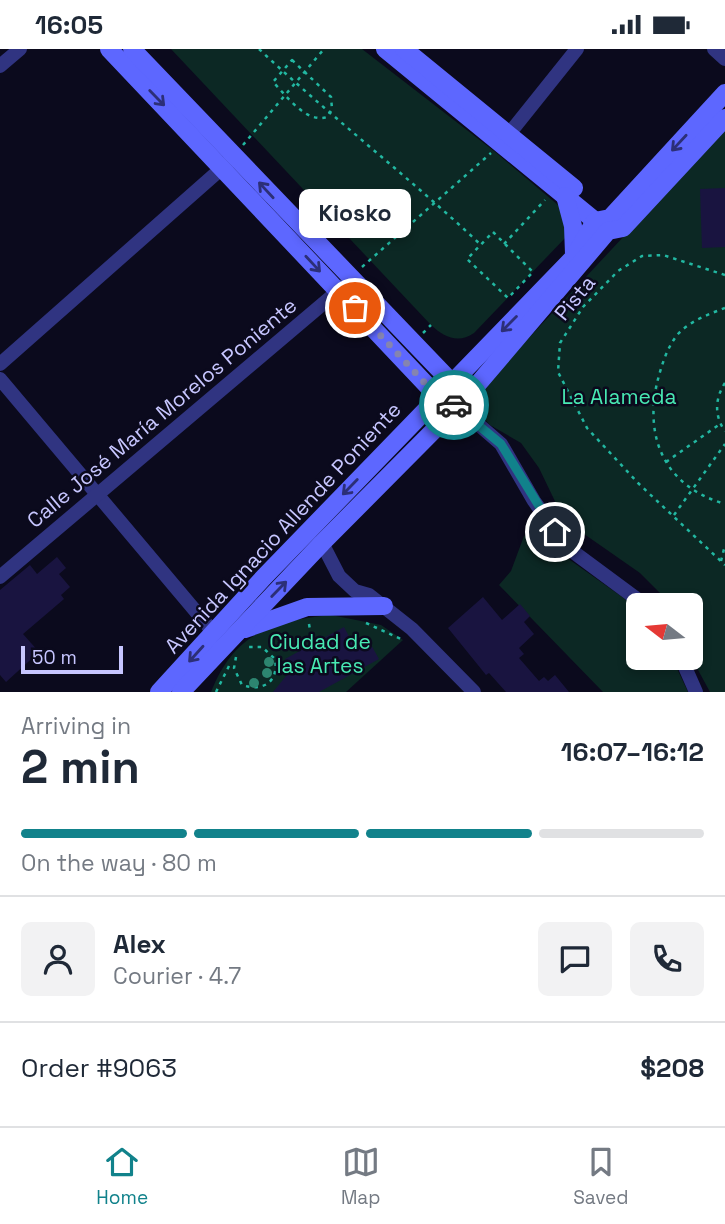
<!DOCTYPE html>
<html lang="en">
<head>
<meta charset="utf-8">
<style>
  body { margin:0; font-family:"Space Grotesk",sans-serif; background:#f2f2f3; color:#1f2937; height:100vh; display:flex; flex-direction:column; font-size:26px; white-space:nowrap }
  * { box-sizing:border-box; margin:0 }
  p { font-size:23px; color:#747a83 }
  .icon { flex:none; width:38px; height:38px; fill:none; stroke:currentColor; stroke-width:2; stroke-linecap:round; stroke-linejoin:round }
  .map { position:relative; height:643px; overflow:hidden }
  .panel { display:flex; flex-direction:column; background:#fff; flex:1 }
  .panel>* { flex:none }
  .needle { width:46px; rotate:286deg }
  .controls { position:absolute; left:626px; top:544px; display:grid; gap:14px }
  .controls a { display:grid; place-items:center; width:77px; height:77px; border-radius:10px; background:#fff; box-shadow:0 4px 10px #0003; font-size:35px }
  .scale { position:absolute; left:21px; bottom:18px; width:102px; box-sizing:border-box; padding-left:7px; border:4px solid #c7c6ff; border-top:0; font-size:19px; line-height:24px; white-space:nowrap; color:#c7c6ff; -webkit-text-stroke:5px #0b0a1d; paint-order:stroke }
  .pin { position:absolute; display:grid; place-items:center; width:60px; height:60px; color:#fff; margin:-30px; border:4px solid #fff; border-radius:50%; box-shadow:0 2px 7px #0007 }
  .courier { position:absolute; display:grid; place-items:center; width:70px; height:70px; margin:-35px; border:5px solid #11828b; border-radius:50%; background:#fff; color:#222; box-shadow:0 2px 9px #0007 }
  .bubble { position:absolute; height:49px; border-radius:10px; background:#fff; box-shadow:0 4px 10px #0003; font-size:23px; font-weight:700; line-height:49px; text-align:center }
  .summary em { font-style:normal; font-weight:700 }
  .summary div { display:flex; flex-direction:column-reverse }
  .summary { display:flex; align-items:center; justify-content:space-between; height:119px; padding:0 21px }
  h1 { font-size:46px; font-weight:700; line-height:52px }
  .bar { display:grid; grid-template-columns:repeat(4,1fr); gap:10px 7px; align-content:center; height:84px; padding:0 21px }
  .bar i { height:9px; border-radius:5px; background:#e0e1e3 }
  .bar .on { background:#11828b }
  .bar p { grid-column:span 4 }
  .line { display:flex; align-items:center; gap:18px; padding:0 21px; border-top:2px solid #e0e1e3 }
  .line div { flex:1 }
  .round { display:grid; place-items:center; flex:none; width:74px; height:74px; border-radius:10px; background:#f2f2f3 }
  .status { display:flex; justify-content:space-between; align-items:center; height:49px; padding:0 35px; background:#fff; direction:ltr }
  .status svg { height:19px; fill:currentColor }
  .dock { display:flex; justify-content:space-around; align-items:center; height:98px; border-top:2px solid #e0e1e3; background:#fff; font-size:19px; color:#747a83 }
  .dock a { display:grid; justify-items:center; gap:4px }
  .dock .on { color:#11828b }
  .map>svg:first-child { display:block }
</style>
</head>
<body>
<div class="status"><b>16:05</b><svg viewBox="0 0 49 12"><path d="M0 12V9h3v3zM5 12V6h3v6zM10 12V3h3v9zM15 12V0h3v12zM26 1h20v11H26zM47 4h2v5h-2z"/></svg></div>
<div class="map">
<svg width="725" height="643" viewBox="0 0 725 643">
  <rect width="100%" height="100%" fill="#0b0a1d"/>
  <!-- green -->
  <g fill="#0c2824">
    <path d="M171,0H362L494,102L558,156L563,161L567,187L474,284C458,295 444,288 431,276Z"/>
    <polygon points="725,79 725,643 710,643 691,608 691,556 672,556 640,524 564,471 539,419 521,394 490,376 469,353"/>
    <polygon points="541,480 570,511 639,560 639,609 672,609 688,643 603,643 499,536 511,522 524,487"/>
    <path d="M331,566L381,576L403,591L346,643H211C234,584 272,572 331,566Z"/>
  </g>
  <!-- building -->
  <g fill="#191440">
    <polygon points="725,139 725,198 702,199 700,140"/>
    <polygon points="57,508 66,519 59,525 70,538 61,546 64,550 23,585 39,603 6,633 0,626 0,541 30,516 37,525"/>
    <polygon points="483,548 502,571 520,555 530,567 524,573 534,585 519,599 524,605 519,609 539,632 544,628 548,632 555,626 569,643 506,643 489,624 486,626 448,579"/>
    <polygon points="344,578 353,595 366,587 379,610 319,643 273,643 291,621 285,610"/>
  </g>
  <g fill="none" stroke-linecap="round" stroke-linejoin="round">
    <!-- path -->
    <g stroke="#22b7a1" stroke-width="2.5" stroke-dasharray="3.5 5" stroke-linecap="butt">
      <path d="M259,0C331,68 409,128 481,196"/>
      <path d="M292,11L331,48L332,60L327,68C306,75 286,46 273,33Z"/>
      <polyline points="243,96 324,0"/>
      <polygon points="493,183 533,223 508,249 467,210"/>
      <polyline points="504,195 545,151"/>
      <polyline points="362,218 491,104"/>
      <polyline points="725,226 663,206 642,207 618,222 583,258 560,294 558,323 587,379 638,434 725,516"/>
      <path d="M725,259C709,265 690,272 678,285C667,298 661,318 657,334C644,392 667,438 725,455"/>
      <polyline points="423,284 431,276"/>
      <path d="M725,334C715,349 714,367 725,382"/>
      <polyline points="666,413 720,375"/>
      <polyline points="674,466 725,395"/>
      <polyline points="721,512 725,496"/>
      <polyline points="366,574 401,590"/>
      <polyline points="309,575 312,592"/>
      <path d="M236,608L234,619L242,636C263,643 279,633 275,610L262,598H246"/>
      <polyline points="216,643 230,615"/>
    </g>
    <!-- minor -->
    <g stroke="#303481" stroke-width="14">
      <polyline points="714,0 725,10"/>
      <polyline points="0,17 20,0"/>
      <polyline points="501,88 509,85 577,0"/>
      <polyline points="0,315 230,112"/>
      <polyline points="0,330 214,584"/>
      <polyline points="456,356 501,395 534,452 568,499 645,556"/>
      <polyline points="322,494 339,527 355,542 369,546 412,580 474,643"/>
      <polyline points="0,528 351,231"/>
      <polyline points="681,609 696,643"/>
    </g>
    <!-- secondary -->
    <g stroke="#5d67ff" stroke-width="18">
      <polyline points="109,0 437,347 445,351"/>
      <polyline points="132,0 459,341"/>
      <polyline points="385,0 605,180"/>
      <polyline points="404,0 574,139"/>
      <polyline points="565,147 573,177 574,205"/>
      <polyline points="245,580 307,558 384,557"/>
      <polyline points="159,643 264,528 574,208 595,172 610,169 725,44"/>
      <polyline points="181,643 322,494 466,349 608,182 623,179 725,69"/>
    </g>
  </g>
  <!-- trees -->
  <g fill="#2d8570">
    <circle cx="269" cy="613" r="5"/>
    <circle cx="267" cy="624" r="5"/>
    <circle cx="254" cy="634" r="5"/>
  </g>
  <!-- one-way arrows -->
  <defs><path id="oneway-shaft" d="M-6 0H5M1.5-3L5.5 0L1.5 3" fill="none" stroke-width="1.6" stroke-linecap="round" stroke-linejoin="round" transform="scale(1.75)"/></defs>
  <g stroke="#2c2f77">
    <use href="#oneway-shaft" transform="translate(157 49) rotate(46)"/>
    <use href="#oneway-shaft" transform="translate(679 94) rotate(133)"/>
    <use href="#oneway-shaft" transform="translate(266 141) rotate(-133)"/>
    <use href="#oneway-shaft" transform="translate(313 215) rotate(47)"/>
    <use href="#oneway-shaft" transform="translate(509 275) rotate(135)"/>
    <use href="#oneway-shaft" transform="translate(350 438) rotate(134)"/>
    <use href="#oneway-shaft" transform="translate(279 540) rotate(-46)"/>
    <use href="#oneway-shaft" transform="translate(196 605) rotate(132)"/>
  </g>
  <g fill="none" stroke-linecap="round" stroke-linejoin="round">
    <!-- done -->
    <polyline stroke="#8584b0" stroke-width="7" stroke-dasharray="0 12.6" points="355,259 437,347 454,356"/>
    <!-- route -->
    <polyline stroke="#11828b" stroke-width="9" points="454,356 501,395 555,483"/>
  </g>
  <g text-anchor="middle" stroke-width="5" stroke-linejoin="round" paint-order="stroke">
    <!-- street labels -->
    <g font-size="21" fill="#c7c6ff" stroke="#0b0a1d">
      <text transform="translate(575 249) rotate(-51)" y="7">Pista</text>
      <text transform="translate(162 364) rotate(-40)" y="7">Calle José María Morelos Poniente</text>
      <text transform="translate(283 479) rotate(-47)" y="7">Avenida Ignacio Allende Poniente</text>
    </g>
    <!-- park labels -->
    <g font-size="21" fill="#48e9b3" stroke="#0b0a1d">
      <text x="619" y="355">La Alameda</text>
      <text x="320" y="600">Ciudad de<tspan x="320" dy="24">las Artes</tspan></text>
    </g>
  </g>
</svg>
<div class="controls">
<a><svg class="needle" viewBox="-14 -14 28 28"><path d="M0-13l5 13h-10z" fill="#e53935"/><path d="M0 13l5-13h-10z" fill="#747a83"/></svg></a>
</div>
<div class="scale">50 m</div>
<div class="pin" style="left:355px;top:259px;background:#ea580c"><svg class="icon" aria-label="bag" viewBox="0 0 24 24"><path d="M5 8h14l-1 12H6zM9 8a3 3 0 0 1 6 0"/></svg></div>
<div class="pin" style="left:555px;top:483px;background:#1f2937"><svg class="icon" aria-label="home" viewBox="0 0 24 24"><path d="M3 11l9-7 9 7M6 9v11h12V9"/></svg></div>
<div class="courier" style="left:454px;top:356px"><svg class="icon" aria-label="car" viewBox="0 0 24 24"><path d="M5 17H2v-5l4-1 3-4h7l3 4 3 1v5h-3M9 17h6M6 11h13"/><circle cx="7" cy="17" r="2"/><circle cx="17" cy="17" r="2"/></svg></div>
<div class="bubble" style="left:299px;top:140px;width:112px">Kiosko</div>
</div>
<section class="panel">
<div class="summary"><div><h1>2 min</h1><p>Arriving in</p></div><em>16:07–16:12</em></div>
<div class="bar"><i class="on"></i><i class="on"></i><i class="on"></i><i></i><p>On the way · 80 m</p></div>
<div class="line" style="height:126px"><a class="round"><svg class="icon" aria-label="person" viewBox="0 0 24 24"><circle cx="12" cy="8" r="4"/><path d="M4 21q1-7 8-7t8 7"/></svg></a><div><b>Alex</b><p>Courier · 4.7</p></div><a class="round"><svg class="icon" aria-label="chat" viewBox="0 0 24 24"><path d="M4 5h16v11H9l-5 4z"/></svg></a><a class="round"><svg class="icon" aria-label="phone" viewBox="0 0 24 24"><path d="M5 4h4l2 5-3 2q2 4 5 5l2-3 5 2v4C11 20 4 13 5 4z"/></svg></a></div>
<div class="line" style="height:91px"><div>Order #9063</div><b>$208</b></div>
</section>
<nav class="dock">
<a class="on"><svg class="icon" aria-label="home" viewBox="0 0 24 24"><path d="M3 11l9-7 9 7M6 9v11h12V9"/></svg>Home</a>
<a><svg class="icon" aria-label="map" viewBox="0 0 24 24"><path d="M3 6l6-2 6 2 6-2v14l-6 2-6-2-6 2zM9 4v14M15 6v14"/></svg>Map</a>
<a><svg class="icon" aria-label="saved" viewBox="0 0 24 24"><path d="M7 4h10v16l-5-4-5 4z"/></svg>Saved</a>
</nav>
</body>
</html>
